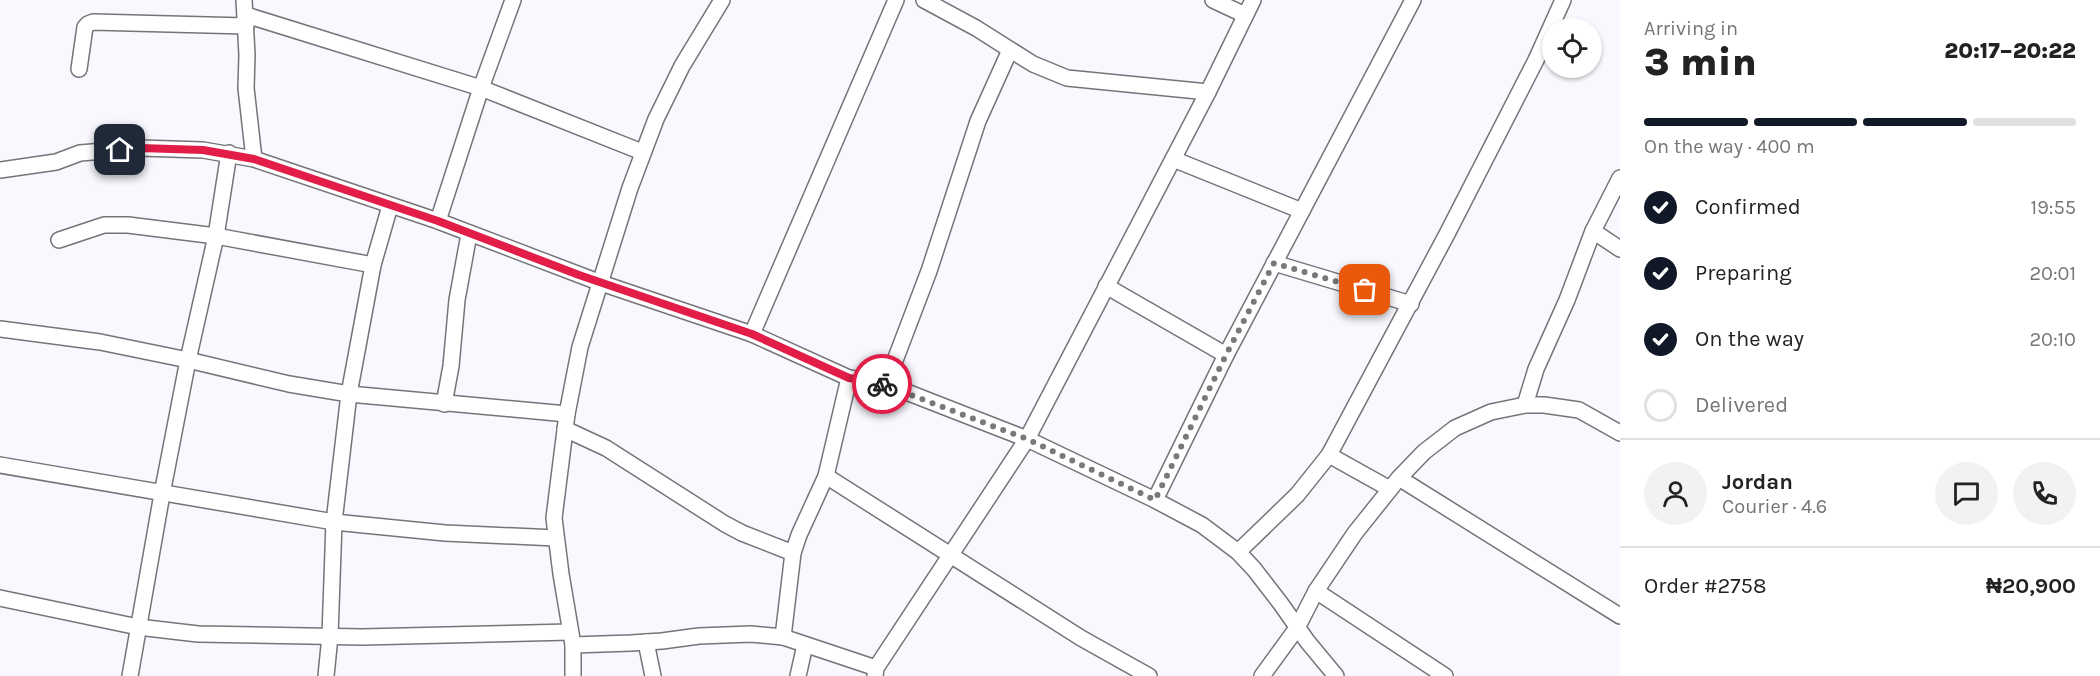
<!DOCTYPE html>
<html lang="en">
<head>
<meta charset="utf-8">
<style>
  body { margin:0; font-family:Karla,sans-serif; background:#f2f2f2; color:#222; height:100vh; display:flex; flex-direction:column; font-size:22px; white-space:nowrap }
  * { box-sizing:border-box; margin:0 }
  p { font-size:20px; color:#767676 }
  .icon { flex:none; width:33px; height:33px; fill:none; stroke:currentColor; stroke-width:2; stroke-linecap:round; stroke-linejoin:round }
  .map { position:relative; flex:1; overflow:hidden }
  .sheet { display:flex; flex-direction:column; background:#fff; width:480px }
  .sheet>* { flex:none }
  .fabs { position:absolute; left:1542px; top:18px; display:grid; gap:12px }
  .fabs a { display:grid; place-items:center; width:60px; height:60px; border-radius:50%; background:#fff; box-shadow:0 2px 4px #0004; font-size:30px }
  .pin { position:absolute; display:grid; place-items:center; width:51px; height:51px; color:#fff; margin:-26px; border-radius:12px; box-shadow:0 3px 9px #0006 }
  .courier { position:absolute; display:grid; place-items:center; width:60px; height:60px; margin:-30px; border:4px solid #e11d48; border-radius:50%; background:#fff; color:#222; box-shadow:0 2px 8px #0007 }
  .headline em { font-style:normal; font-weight:800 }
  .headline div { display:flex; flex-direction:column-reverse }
  .headline { display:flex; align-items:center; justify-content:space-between; height:102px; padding:0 24px }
  h1 { font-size:39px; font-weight:800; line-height:45px }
  .bar { display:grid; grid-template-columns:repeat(4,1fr); gap:9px 6px; align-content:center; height:72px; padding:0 24px }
  .bar i { height:8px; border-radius:4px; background:#e0e0e0 }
  .bar .active { background:#111827 }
  .bar p { grid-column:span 4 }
  .line { display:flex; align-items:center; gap:15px; padding:0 24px; border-top:2px solid #e0e0e0 }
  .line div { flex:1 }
  .round { display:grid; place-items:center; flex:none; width:63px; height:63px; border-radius:32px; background:#f2f2f2 }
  ol { padding:0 24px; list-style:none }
  li { display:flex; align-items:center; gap:18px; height:66px }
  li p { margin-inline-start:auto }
  li .icon { padding:6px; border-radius:50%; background:#111827; color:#fff; stroke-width:4 }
  li:last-child { color:#767676 }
  li i { width:33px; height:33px; border:3px solid #e0e0e0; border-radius:50% }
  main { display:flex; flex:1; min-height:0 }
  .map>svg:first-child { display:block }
</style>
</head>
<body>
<main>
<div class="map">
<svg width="1620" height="676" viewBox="0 0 1620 676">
  <rect width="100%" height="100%" fill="#f8f8fe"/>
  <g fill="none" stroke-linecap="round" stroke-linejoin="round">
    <defs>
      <g id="minor">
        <polyline points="244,0 247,55 246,88 254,159"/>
        <polyline points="924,0 976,28 1033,64 1067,78 1208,92"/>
        <polyline points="1213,0 1245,15"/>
        <polyline points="246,15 481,88 642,152"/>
        <polyline points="79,69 85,27 88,24 93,22 246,26"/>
        <polyline points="1173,159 1302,211"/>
        <polyline points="0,170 56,162 80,153 140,148 203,150 254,159 438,221 601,283 752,334 849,378 886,384 1027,439 1155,500 1202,525 1238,552 1254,569 1281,604 1307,641 1336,676"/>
        <polyline points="438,221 481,88 513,0"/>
        <polyline points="1593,231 1620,249"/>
        <polyline points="59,240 104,225 128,225 216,236 373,265"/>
        <polyline points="1274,263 1411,304"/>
        <polyline points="1106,286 1226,355"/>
        <polyline points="0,329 100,342 188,360 289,384 349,394 567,414"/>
        <polyline points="752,334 896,0"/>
        <polyline points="886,384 929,271 978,121 1010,50"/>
        <polyline points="444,404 451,366 457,300 469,234"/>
        <polyline points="1525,405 1536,369 1567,300 1593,231 1620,178"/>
        <polyline points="565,429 606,448 725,524 742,533 793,553"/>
        <polyline points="1329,455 1390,489"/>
        <polyline points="0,465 334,522 445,533 556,538"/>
        <polyline points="826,476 1081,638 1149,676"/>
        <polyline points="1399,478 1620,616"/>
        <polyline points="1155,500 1226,355 1413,0"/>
        <polyline points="1238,552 1297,495 1329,455 1447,234 1536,60 1563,0"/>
        <polyline points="1316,591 1445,676"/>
        <polyline points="0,598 138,627 198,634 362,637 570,632"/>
        <polyline points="783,637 793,553 799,535 826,476 849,378"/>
        <polyline points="646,642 653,676"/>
        <polyline points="573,645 631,643 662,641 699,636 751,634 783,637 876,668"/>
        <polyline points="130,676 162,494 188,360 216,236 229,153"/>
        <polyline points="326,676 330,636 334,522 349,394 373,265 390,206"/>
        <polyline points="573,676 573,645 561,574 554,518 567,414 580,347 630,188 656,119 682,66 722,0"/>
        <polyline points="798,676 805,645"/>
        <polyline points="875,676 876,668 1027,439 1208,92 1253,0"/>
        <polyline points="1262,676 1297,628 1316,591 1355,533 1399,478 1424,452 1455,428 1491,412 1525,405 1544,405 1579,410 1620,433"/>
      </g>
    </defs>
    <!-- minor casing -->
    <use href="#minor" stroke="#747479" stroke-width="18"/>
    <!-- minor -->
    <use href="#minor" stroke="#fff" stroke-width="15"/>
  </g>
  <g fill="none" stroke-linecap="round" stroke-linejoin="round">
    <!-- done -->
    <polyline stroke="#79797d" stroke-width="6" stroke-dasharray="0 10.8" points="882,384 1027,439 1155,500 1226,355 1274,263 1365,290"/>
    <!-- route -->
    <polyline stroke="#e11d48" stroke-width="8" points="120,150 140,148 203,150 254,159 438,221 579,275 752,334 849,378 882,384"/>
  </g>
</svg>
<div class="fabs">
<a><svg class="icon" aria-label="locate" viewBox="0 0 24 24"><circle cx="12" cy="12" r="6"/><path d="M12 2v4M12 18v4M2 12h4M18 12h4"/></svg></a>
</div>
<div class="pin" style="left:1365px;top:290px;background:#ea580c"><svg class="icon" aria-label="bag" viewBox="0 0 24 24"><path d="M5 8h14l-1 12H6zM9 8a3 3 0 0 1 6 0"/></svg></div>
<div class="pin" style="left:120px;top:150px;background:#1f2937"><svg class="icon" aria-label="home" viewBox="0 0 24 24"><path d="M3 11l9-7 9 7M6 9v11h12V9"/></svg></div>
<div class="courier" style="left:882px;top:384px"><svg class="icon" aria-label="bike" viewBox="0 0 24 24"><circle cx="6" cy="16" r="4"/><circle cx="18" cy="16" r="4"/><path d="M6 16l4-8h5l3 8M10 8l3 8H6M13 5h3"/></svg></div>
</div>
<section class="sheet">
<div class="headline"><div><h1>3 min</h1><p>Arriving in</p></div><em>20:17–20:22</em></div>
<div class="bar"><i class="active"></i><i class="active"></i><i class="active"></i><i></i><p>On the way · 400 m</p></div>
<ol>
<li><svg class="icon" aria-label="check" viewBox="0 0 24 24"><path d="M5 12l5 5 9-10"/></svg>Confirmed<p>19:55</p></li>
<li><svg class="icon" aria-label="check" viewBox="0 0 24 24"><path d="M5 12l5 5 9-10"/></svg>Preparing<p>20:01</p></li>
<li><svg class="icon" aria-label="check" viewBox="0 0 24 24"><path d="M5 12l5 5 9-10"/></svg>On the way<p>20:10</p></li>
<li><i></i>Delivered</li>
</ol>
<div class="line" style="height:108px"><a class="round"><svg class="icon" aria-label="person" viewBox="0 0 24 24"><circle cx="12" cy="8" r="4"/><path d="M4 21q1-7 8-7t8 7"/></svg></a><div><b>Jordan</b><p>Courier · 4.6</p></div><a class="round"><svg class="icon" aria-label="chat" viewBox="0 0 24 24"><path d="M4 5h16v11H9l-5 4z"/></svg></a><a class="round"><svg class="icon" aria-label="phone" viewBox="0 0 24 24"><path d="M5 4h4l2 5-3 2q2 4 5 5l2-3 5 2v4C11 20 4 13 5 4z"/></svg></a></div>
<div class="line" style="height:78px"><div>Order #2758</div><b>₦20,900</b></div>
</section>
</main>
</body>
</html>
